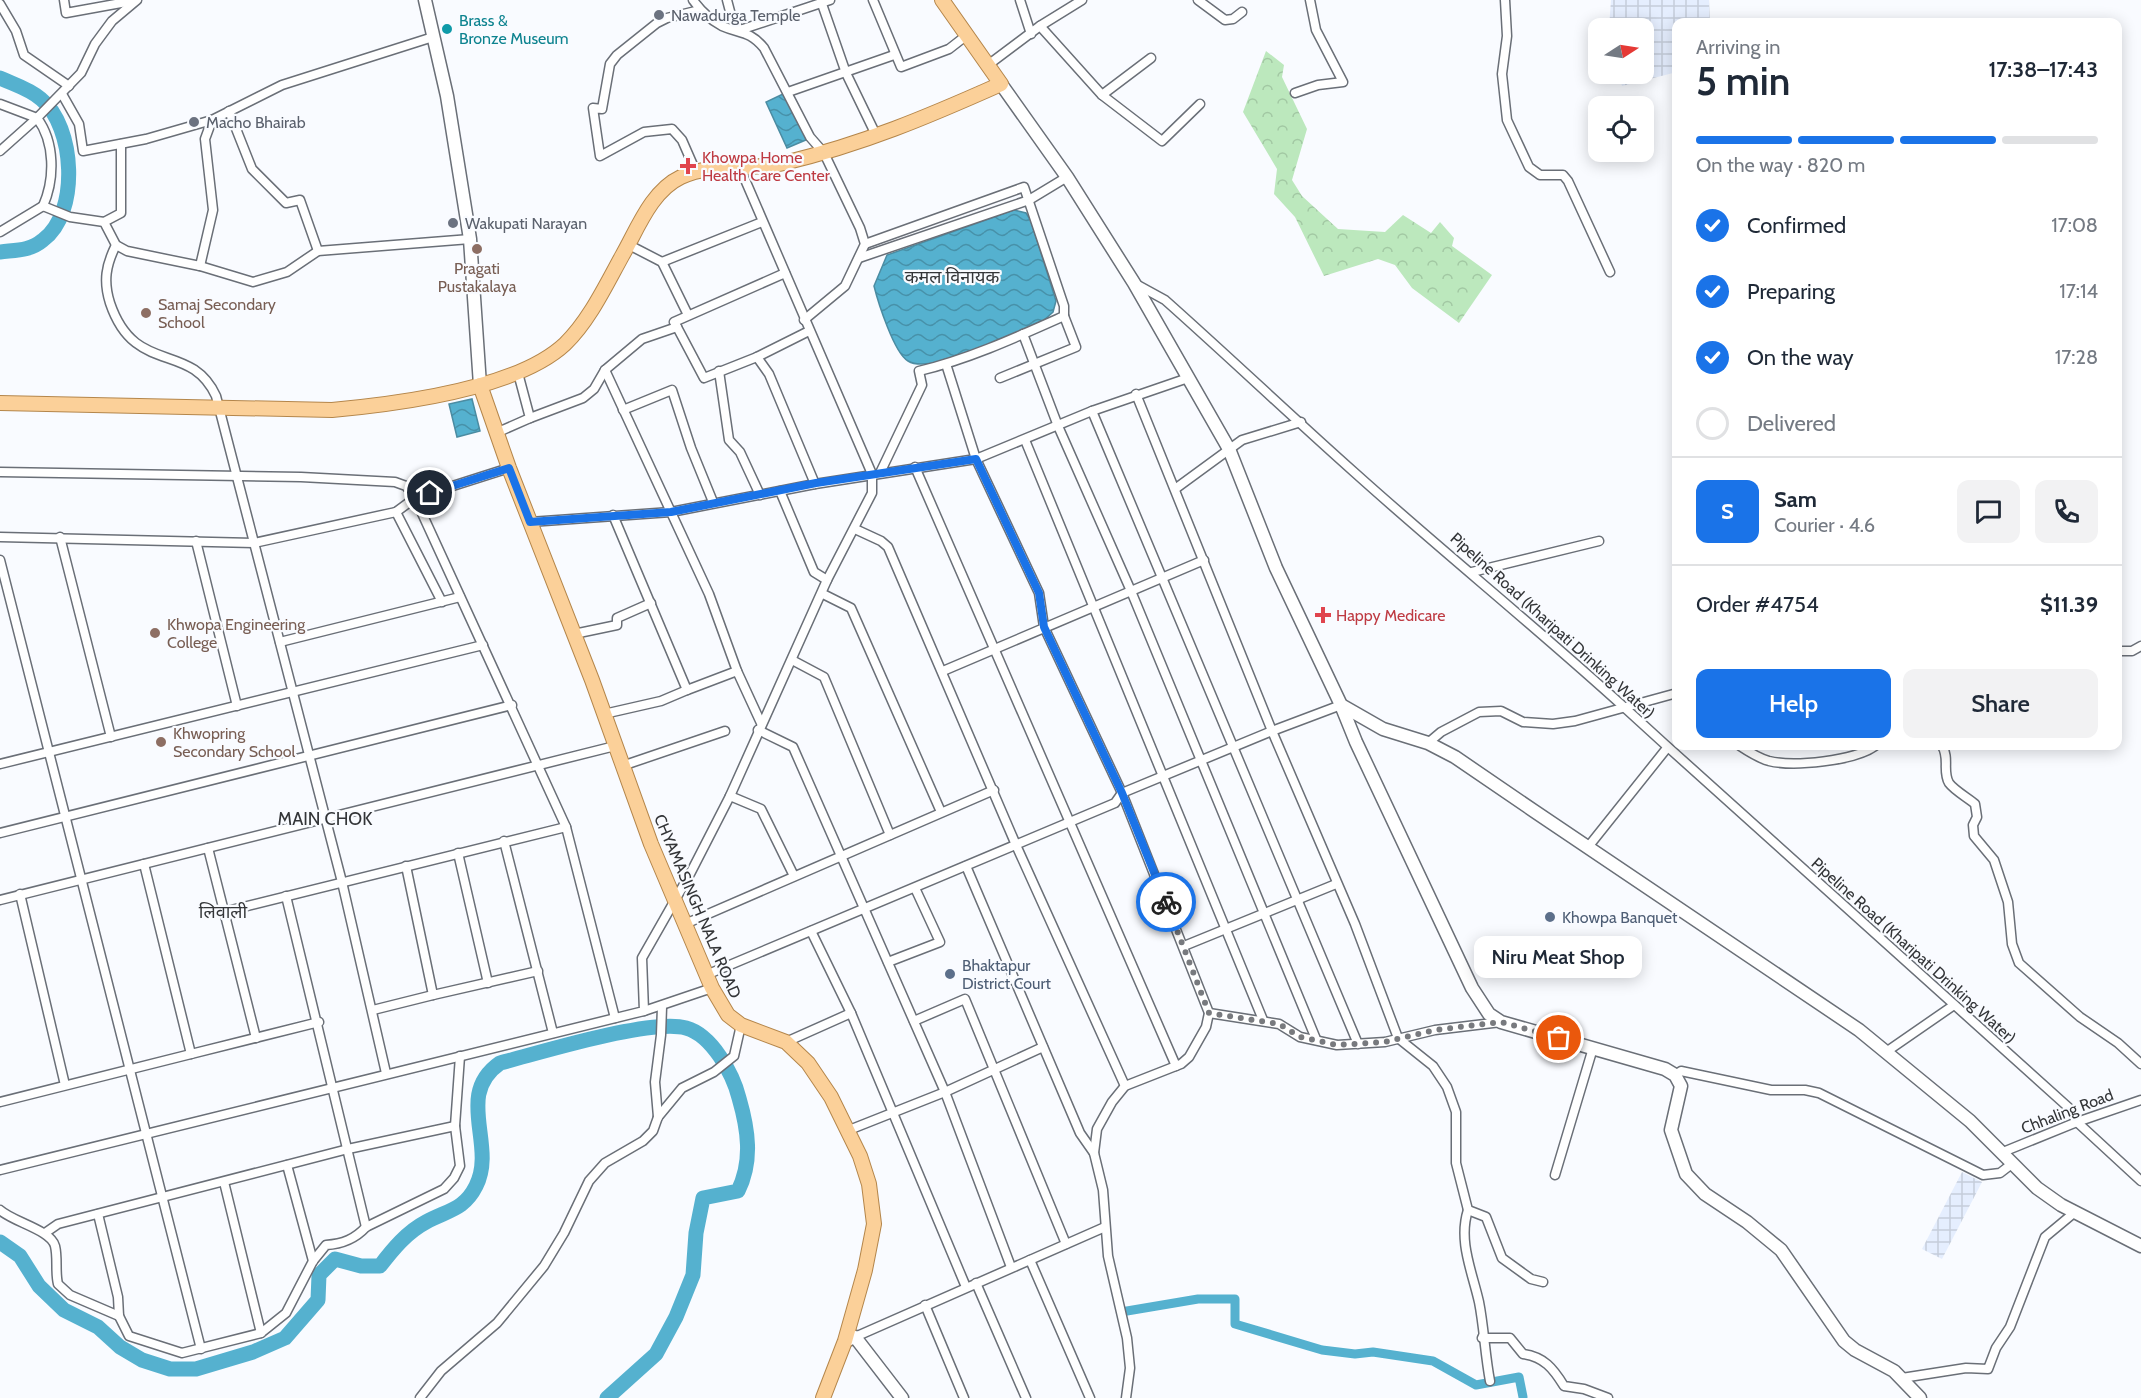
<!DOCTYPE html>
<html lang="en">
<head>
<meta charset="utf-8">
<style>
  body { margin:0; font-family:Cabin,"Noto Sans Devanagari",sans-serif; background:#f2f2f3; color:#1f2937; height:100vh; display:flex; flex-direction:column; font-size:22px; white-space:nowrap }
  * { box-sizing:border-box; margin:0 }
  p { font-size:20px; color:#747a83 }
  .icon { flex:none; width:33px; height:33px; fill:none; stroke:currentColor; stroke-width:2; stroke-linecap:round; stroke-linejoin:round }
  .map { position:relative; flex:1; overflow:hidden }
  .details { position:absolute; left:1672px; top:18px; width:450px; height:732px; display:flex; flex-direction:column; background:#fff; border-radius:12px; box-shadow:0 3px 15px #0003 }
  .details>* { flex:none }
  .needle { width:39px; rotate:78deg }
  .tools { position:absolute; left:1588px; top:18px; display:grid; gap:12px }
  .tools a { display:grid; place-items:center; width:66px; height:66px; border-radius:12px; background:#fff; box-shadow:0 3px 15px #0003; font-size:30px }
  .pin { position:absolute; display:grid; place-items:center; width:51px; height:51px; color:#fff; margin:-26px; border:3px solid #fff; border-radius:50%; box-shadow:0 2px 6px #0007 }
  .courier { position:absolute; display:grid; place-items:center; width:60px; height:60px; margin:-30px; border:4px solid #1a73e8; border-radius:50%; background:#fff; color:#222; box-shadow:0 2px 8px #0007 }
  .bubble { position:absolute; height:42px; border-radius:12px; background:#fff; box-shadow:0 3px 15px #0003; font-size:20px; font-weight:600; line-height:42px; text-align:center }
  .summary em { font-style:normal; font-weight:600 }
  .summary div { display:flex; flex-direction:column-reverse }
  .summary { display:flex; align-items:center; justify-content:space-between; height:102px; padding:0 24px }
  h1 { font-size:39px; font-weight:600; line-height:45px }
  .bar { display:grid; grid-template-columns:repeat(4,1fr); gap:9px 6px; align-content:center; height:72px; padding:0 24px }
  .bar i { height:8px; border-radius:4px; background:#e0e1e3 }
  .bar .active { background:#1a73e8 }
  .bar p { grid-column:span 4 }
  .line { display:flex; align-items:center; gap:15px; padding:0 24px; border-top:2px solid #e0e1e3 }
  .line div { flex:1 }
  .round { display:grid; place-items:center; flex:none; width:63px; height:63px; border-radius:12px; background:#f2f2f3 }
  ol { padding:0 24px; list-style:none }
  li { display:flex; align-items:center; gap:18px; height:66px }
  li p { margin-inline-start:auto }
  li .icon { padding:6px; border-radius:50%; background:#1a73e8; color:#fff; stroke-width:4 }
  li:last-child { color:#747a83 }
  li i { width:33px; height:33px; border:3px solid #e0e1e3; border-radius:50% }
  .cta { display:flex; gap:12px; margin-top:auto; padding:12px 24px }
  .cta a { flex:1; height:69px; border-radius:12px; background:#1a73e8; color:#fff; font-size:24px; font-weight:600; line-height:69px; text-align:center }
  .cta a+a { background:#f2f2f3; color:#1f2937 }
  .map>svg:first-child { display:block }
</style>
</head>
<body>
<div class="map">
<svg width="2141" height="1398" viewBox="0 0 2141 1398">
  <defs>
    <pattern id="industrial-grid" width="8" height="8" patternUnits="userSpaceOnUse" patternTransform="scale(1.5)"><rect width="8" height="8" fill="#e5eefe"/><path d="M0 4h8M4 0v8" fill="none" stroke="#c5cdda"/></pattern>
    <pattern id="forest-crowns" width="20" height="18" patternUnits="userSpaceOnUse" patternTransform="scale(1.5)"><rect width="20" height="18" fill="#bce8bd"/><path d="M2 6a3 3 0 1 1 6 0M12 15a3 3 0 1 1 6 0" fill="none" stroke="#a2c8a3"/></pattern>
    <pattern id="water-waves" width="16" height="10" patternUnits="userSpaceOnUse" patternTransform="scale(1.5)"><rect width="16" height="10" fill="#55b1cf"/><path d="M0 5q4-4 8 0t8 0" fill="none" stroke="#4791a9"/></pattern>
  </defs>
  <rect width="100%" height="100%" fill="#f9fbff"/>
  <!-- industrial -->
  <g fill="url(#industrial-grid)">
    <polygon points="1611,0 1709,0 1710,22 1677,22 1677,72 1622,86 1619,74 1644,74 1644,28 1609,28"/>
    <polygon points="1962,1172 1982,1182 1942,1259 1922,1249"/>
  </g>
  <!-- forest -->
  <polygon fill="url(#forest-crowns)" points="1266,51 1284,65 1282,77 1307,129 1292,180 1302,196 1338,229 1385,232 1403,215 1431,233 1440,222 1454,238 1452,246 1492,275 1459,323 1412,288 1395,265 1378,259 1324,276 1295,217 1274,194 1277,169 1243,112"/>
  <!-- water -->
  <g fill="url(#water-waves)" stroke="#4b8ca2" stroke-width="1.5">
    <polygon points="785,93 808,139 787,148 766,102"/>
    <path d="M1014,210L1026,213L1031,221L1056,301L1053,312L1043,321C1017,332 932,376 908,361C894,353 878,302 874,286L887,255Z"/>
    <polygon points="472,399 480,431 457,437 449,404"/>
  </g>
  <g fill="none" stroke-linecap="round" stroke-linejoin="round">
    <!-- canal -->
    <polyline stroke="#55b1cf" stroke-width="9" points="1121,1312 1198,1299 1235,1299 1235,1324 1322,1350 1355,1354 1373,1352 1433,1361 1476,1385 1519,1377 1523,1397"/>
    <!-- river -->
    <g stroke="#55b1cf" stroke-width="15">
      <path d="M0,78C13,84 30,89 41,99C75,126 80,213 43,240C30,251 16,250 0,252"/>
      <path d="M0,1242L20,1256L39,1286L64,1310L98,1327L120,1347L142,1360L170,1369H196L253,1352L285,1338L318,1300L319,1275L335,1259L361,1266H380C393,1249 407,1232 426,1222C448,1210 464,1210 476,1186C497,1145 454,1095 500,1063C540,1053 651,1018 686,1028C712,1035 733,1074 739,1098C748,1129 753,1161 738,1191L703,1198L696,1233L693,1275L676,1317L656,1354L607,1398"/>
    </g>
    <defs>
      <g id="street">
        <polyline points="64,0 66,13 132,1"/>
        <path d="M693,0C700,10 711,20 722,26C740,34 749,30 764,48L810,137L824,153L860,228L865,244L845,286L804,320"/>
        <polyline points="727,0 732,19 740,30 830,0"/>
        <polyline points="873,0 901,67 949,49 967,35"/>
        <polyline points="1020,0 1031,34"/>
        <polyline points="1198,0 1225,20 1233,19 1242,12"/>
        <polyline points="1505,0 1507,36 1502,74 1507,120 1529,167 1540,175 1563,175 1568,181 1610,272"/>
        <polyline points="0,4 16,31 24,55 69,86"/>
        <polyline points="822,4 846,73 877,137"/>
        <polyline points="1040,26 1102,95 1162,141 1200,104"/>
        <polyline points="988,65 1040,26 1082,0"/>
        <polyline points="788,92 894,55"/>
        <polyline points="1295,93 1318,85 1343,82 1316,30 1310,0"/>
        <polyline points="62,94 79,124 83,151 146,139 212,120 282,85 433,37"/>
        <polyline points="1102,95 1151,58"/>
        <polyline points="0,104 37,118 81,73 95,44 112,21 137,0"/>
        <polyline points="229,111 252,169 286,203 300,200 318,251"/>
        <path d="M0,151L37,118C55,142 55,179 43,206"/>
        <polyline points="696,172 682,140 672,129 644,132 600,156 593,108 602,109 610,64 617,55 657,23 667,18 700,10"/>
        <polyline points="104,222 121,213 121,144"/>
        <polyline points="0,232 43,206 70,217 104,222 116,245 127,251 200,266 253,282 287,272 318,251 470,239"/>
        <path d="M865,244L1024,187L1064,306V316C1017,337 969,359 919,371L922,385L880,473"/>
        <path d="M116,245C106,265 103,281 110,303C135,377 190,340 216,396L342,882L386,1073"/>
        <polyline points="629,245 662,262 688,315"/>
        <polyline points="859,258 1029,200 1067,177"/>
        <polyline points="662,262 762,222"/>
        <polyline points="200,266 213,210 205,139 212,120"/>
        <path d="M1134,283L1165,300C1228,356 1290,415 1354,472C1443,552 1536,627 1625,708C1772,842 1920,975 2068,1107L2077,1122L2141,1181"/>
        <polyline points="677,327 704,378 757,357 809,331"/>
        <polyline points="1023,334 1058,426 1131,591 1316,1039"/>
        <polyline points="757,357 769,374 815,484"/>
        <polyline points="946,364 976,459 1039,593 1044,627 1122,793 1209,1013 1206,1027 1189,1057 1181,1064 1125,1086 1112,1102 1097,1129 1094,1153 1103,1190 1108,1256 1127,1338 1130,1368 1126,1398"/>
        <polyline points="605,370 709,594 737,671 761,723"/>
        <polyline points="719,371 729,440 740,452 760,495"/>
        <polyline points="1000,378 1076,347 1064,316"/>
        <polyline points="1136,394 1272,731 1355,924 1398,1038 1433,1066 1447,1087 1456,1112 1456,1163 1468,1210 1486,1217 1502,1258 1531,1279 1543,1282"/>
        <polyline points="623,410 672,390 691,448 713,502"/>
        <polyline points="1092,411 1358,1044"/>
        <polyline points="530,418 583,398 594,389 605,370 642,339 677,327 674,322 785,273"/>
        <polyline points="496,433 530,418 518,373"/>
        <polyline points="1025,440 1263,1020"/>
        <polyline points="915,467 1176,1066"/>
        <polyline points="0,472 301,477 395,482 406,486 415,498 566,827 615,1018"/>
        <polyline points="1175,489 1242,440 1301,422"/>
        <polyline points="780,491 814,572 827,580"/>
        <polyline points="396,512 415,498 509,468"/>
        <polyline points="613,515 687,690 737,671"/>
        <polyline points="530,522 671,512 815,484 976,459 1092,411 1188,378"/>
        <polyline points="855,529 881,541 888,547 1016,845 1125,1086"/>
        <polyline points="0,537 254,543 396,512 442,602"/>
        <polyline points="60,537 111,737"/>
        <polyline points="196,541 237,706"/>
        <polyline points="0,560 201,1349"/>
        <polyline points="1472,572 1599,541"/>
        <polyline points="823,594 851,608 941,812"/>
        <polyline points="574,634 617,625 617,618 651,603"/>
        <polyline points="280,642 460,597"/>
        <polyline points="2118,651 2132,651 2141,646"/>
        <polyline points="792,660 824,677 890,835"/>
        <polyline points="943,671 1204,560"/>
        <polyline points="604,714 661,701 687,690"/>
        <polyline points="758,730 793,747 945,1092 1011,1267"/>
        <polyline points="1428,743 1441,732 1479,712 1501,711 1523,722 1553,724 1575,721 1677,693"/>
        <path d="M1740,746C1749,752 1758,758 1769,761C1794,767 1854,761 1875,746"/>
        <path d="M1942,746C1950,758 1942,771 1949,783C1954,790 1968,798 1975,804L1977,817L1973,825L1974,836L1994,860L2008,902L2012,944L2019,963L2080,1017L2118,1043L2141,1064"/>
        <polyline points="0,764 483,645"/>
        <polyline points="622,766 725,731"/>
        <polyline points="730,796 761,809 794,876"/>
        <polyline points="0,833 512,705"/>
        <polyline points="504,841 553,1033"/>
        <polyline points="1588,847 1667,748"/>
        <polyline points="208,848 256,1038"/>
        <polyline points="458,853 488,983"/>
        <polyline points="144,864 191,1054 319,1022"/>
        <polyline points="406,866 433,995 538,971"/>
        <polyline points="966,866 1080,1133 1094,1153"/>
        <polyline points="20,894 65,1085"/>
        <polyline points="286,896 366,1227"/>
        <polyline points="0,900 615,746"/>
        <polyline points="223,912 566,827"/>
        <polyline points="685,924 994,790"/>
        <polyline points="811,931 851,1013 966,1287"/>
        <polyline points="1184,946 1336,884"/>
        <polyline points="888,962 940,942 915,888"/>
        <polyline points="706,975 1115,803 1122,793 1272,731 1341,705"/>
        <polyline points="373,1010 433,995"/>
        <polyline points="644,1011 712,988"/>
        <polyline points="1209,1013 1279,1024 1300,1037 1337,1045 1385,1042 1435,1030 1501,1022"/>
        <polyline points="914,1021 965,999 1066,1244"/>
        <polyline points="786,1042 851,1013"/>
        <polyline points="1886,1052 1954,1005"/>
        <polyline points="1675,1075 1681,1071 1771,1090 1805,1090 1819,1093 1983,1175 2000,1173 2013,1163"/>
        <polyline points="0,1102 191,1054"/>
        <polyline points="658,1117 655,1082 661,1035 662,1007"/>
        <polyline points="849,1130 945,1092 1043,1047"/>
        <polyline points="2003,1152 2077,1122 2141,1100"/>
        <polyline points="287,1165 313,1261"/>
        <polyline points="0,1170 644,1011 642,958 691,872 730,796 827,580 872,493 872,474 740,168"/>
        <polyline points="1555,1175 1593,1048"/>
        <polyline points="224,1182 261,1333"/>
        <path d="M0,1210C13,1222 51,1230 55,1246C58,1258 55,1272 58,1284L70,1295L119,1316"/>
        <path d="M1468,1210C1458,1241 1472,1271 1479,1302C1484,1327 1485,1355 1490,1381"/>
        <path d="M98,1214L118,1297L119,1316L129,1336L182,1353L261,1333L286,1313L313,1261L326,1245C343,1244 355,1239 366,1227L444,1189L454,1178L460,1166L455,1126L460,1056"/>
        <polyline points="45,1233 58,1224 348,1149 455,1126"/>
        <polyline points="1030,1260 1090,1398"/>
        <polyline points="976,1283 1026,1398"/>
        <polyline points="925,1305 964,1398"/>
        <path d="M1483,1336L1482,1338H1510L1523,1354C1544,1357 1553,1368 1564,1386L1584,1389L1608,1398"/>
        <polyline points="855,1337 1105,1227"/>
        <polyline points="1902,1378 1966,1368 1988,1369 1996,1348 2010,1327 2045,1237 2075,1212"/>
        <polyline points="420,1398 441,1371 497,1323 544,1266 564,1233 589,1181 605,1163 643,1141 653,1131 658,1117 682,1088 714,1072 734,1056 741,1025"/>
      </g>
      <g id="secondary">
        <polyline points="425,0 447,96 470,239 480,385"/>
        <polyline points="1001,84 1067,177 1134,283 1229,449 1276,568 1341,705 1383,729 1428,743 1455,757 1534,811 1859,1030 1970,1121 2037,1188 2061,1205 2141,1246"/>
        <polyline points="1341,705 1356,742 1472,988 1489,1014 1501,1022 1665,1069 1675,1075 1681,1086 1671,1130 1686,1174 1705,1194 1747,1222 1781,1250 1844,1341 1855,1350 1894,1371 1920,1398"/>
        <polyline points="845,1341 855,1337 902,1398"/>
      </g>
      <g id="primary">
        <polyline points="480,385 509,468 592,680 651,844 712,988 728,1015 741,1025 786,1042 808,1063 831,1097 860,1156 869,1184 874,1224 865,1270 845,1341 823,1398"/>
        <path d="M0,403L332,410C397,404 517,389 565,344C589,321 606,285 622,256C637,230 651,191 681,177C712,162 751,171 784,163C863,144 927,117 1001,84L942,0"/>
      </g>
    </defs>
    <!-- street casing -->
    <use href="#street" stroke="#6a6f77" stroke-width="11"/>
    <!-- secondary casing -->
    <use href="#secondary" stroke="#6a6f77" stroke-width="15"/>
    <!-- primary casing -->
    <use href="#primary" stroke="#b4864b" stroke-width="16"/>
    <!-- street -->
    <use href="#street" stroke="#fff" stroke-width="8"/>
    <!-- secondary -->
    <use href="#secondary" stroke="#fff" stroke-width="12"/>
    <!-- primary -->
    <use href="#primary" stroke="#fbd099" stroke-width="14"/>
  </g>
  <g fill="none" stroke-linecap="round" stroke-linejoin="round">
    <!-- done -->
    <polyline stroke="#787a7e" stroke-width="6" stroke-dasharray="0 10.8" points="1166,902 1209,1013 1279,1024 1300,1037 1337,1045 1385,1042 1435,1030 1501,1022 1559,1038"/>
    <!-- route -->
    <polyline stroke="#1a73e8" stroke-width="8" points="430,493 509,468 530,522 671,512 816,483 976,459 1039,593 1044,627 1122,793 1166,902"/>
  </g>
  <!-- markers -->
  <g fill="#6b7280" stroke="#f9fbff" stroke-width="2">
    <circle cx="659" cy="15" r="6"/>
    <circle cx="194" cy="122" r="6"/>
    <circle cx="453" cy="223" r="6"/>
  </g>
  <circle fill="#0f9aa8" stroke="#f9fbff" stroke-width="2" cx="447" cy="29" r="6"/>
  <g fill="#e0444e" stroke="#f9fbff" stroke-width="2">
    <path d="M685 157h6v6h6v6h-6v6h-6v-6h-6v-6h6z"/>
    <path d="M1320 606h6v6h6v6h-6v6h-6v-6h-6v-6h6z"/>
  </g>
  <g fill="#8d6e63" stroke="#f9fbff" stroke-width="2">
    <circle cx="477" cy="249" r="6"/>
    <circle cx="146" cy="313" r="6"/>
    <circle cx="155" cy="633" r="6"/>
    <circle cx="161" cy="742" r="6"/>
  </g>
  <g fill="#5c6f8a" stroke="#f9fbff" stroke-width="2">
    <circle cx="1550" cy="917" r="6"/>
    <circle cx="950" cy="974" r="6"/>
  </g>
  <g text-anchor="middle" stroke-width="4.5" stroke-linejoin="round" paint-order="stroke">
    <!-- worship labels -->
    <g font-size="16" fill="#5b616d" stroke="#f9fbff" text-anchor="start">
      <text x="671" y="21">Nawadurga Temple</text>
      <text x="206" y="128">Macho Bhairab</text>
      <text x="465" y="229">Wakupati Narayan</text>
    </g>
    <!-- culture labels -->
    <g font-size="16" fill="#0d838f" stroke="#f9fbff" text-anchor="start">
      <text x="459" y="26">Brass &amp;<tspan x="459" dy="18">Bronze Museum</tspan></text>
    </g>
    <!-- health labels -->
    <g font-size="16" fill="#be3a42" stroke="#f9fbff" text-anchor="start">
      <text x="702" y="163">Khowpa Home<tspan x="702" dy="18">Health Care Center</tspan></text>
      <text x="1336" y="621">Happy Medicare</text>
    </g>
    <!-- education labels -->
    <g font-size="16" fill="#785e54" stroke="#f9fbff" text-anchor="start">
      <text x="477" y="274" text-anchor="middle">Pragati<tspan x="477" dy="18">Pustakalaya</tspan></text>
      <text x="158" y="310">Samaj Secondary<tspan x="158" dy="18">School</tspan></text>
      <text x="167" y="630">Khwopa Engineering<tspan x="167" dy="18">College</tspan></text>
      <text x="173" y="739">Khwopring<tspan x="173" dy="18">Secondary School</tspan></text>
    </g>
    <!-- street labels -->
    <g font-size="16" fill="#333538" stroke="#f9fbff">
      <text transform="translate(1553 625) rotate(42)" y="6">Pipeline Road (Kharipati Drinking Water)</text>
      <text transform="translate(698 906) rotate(67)" y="6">CHYAMASINGH NALA ROAD</text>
      <text transform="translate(1914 950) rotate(42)" y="6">Pipeline Road (Kharipati Drinking Water)</text>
      <text transform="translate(2067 1111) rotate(-21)" y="6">Chhaling Road</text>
    </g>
    <!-- service labels -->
    <g font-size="16" fill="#4e5e75" stroke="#f9fbff" text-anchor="start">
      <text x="1562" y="923">Khowpa Banquet</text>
      <text x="962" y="971">Bhaktapur<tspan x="962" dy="18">District Court</tspan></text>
    </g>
    <!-- neighbourhood labels -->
    <g font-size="18" fill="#333538" stroke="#f9fbff">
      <text x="952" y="283">कमल विनायक</text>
      <text x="325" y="825">MAIN CHOK</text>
      <text x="223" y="918">लिवाली</text>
    </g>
  </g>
</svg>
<div class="tools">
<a><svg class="needle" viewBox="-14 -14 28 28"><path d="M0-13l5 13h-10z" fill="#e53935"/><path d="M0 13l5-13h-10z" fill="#747a83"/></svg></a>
<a><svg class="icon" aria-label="locate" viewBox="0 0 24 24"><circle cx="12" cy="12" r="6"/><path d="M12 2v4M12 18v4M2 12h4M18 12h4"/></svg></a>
</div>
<div class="pin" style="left:1559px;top:1038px;background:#ea580c"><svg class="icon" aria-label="bag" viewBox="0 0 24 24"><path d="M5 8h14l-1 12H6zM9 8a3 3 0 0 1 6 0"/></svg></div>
<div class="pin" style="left:430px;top:493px;background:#1f2937"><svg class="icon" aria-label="home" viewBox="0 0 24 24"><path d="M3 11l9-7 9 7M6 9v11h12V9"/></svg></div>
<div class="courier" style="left:1166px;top:902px"><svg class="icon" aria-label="bike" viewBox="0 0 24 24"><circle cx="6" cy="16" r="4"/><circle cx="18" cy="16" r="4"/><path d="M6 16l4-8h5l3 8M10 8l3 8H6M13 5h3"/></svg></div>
<div class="bubble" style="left:1474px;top:936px;width:168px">Niru Meat Shop</div>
<section class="details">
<div class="summary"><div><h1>5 min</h1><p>Arriving in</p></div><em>17:38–17:43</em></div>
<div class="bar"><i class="active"></i><i class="active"></i><i class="active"></i><i></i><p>On the way · 820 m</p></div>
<ol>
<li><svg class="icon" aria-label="check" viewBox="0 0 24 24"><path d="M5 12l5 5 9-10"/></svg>Confirmed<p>17:08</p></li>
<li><svg class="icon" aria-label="check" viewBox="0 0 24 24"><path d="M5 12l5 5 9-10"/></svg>Preparing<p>17:14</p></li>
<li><svg class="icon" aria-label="check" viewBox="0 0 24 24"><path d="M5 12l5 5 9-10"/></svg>On the way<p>17:28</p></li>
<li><i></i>Delivered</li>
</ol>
<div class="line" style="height:108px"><b class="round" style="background:#1a73e8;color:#fff">S</b><div><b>Sam</b><p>Courier · 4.6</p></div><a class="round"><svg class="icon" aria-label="chat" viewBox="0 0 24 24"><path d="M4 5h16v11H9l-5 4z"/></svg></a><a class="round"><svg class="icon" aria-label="phone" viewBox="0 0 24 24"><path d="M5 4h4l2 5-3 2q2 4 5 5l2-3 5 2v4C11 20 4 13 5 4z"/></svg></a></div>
<div class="line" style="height:78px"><div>Order #4754</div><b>$11.39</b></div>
<div class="cta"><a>Help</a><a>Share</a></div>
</section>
</div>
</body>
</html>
